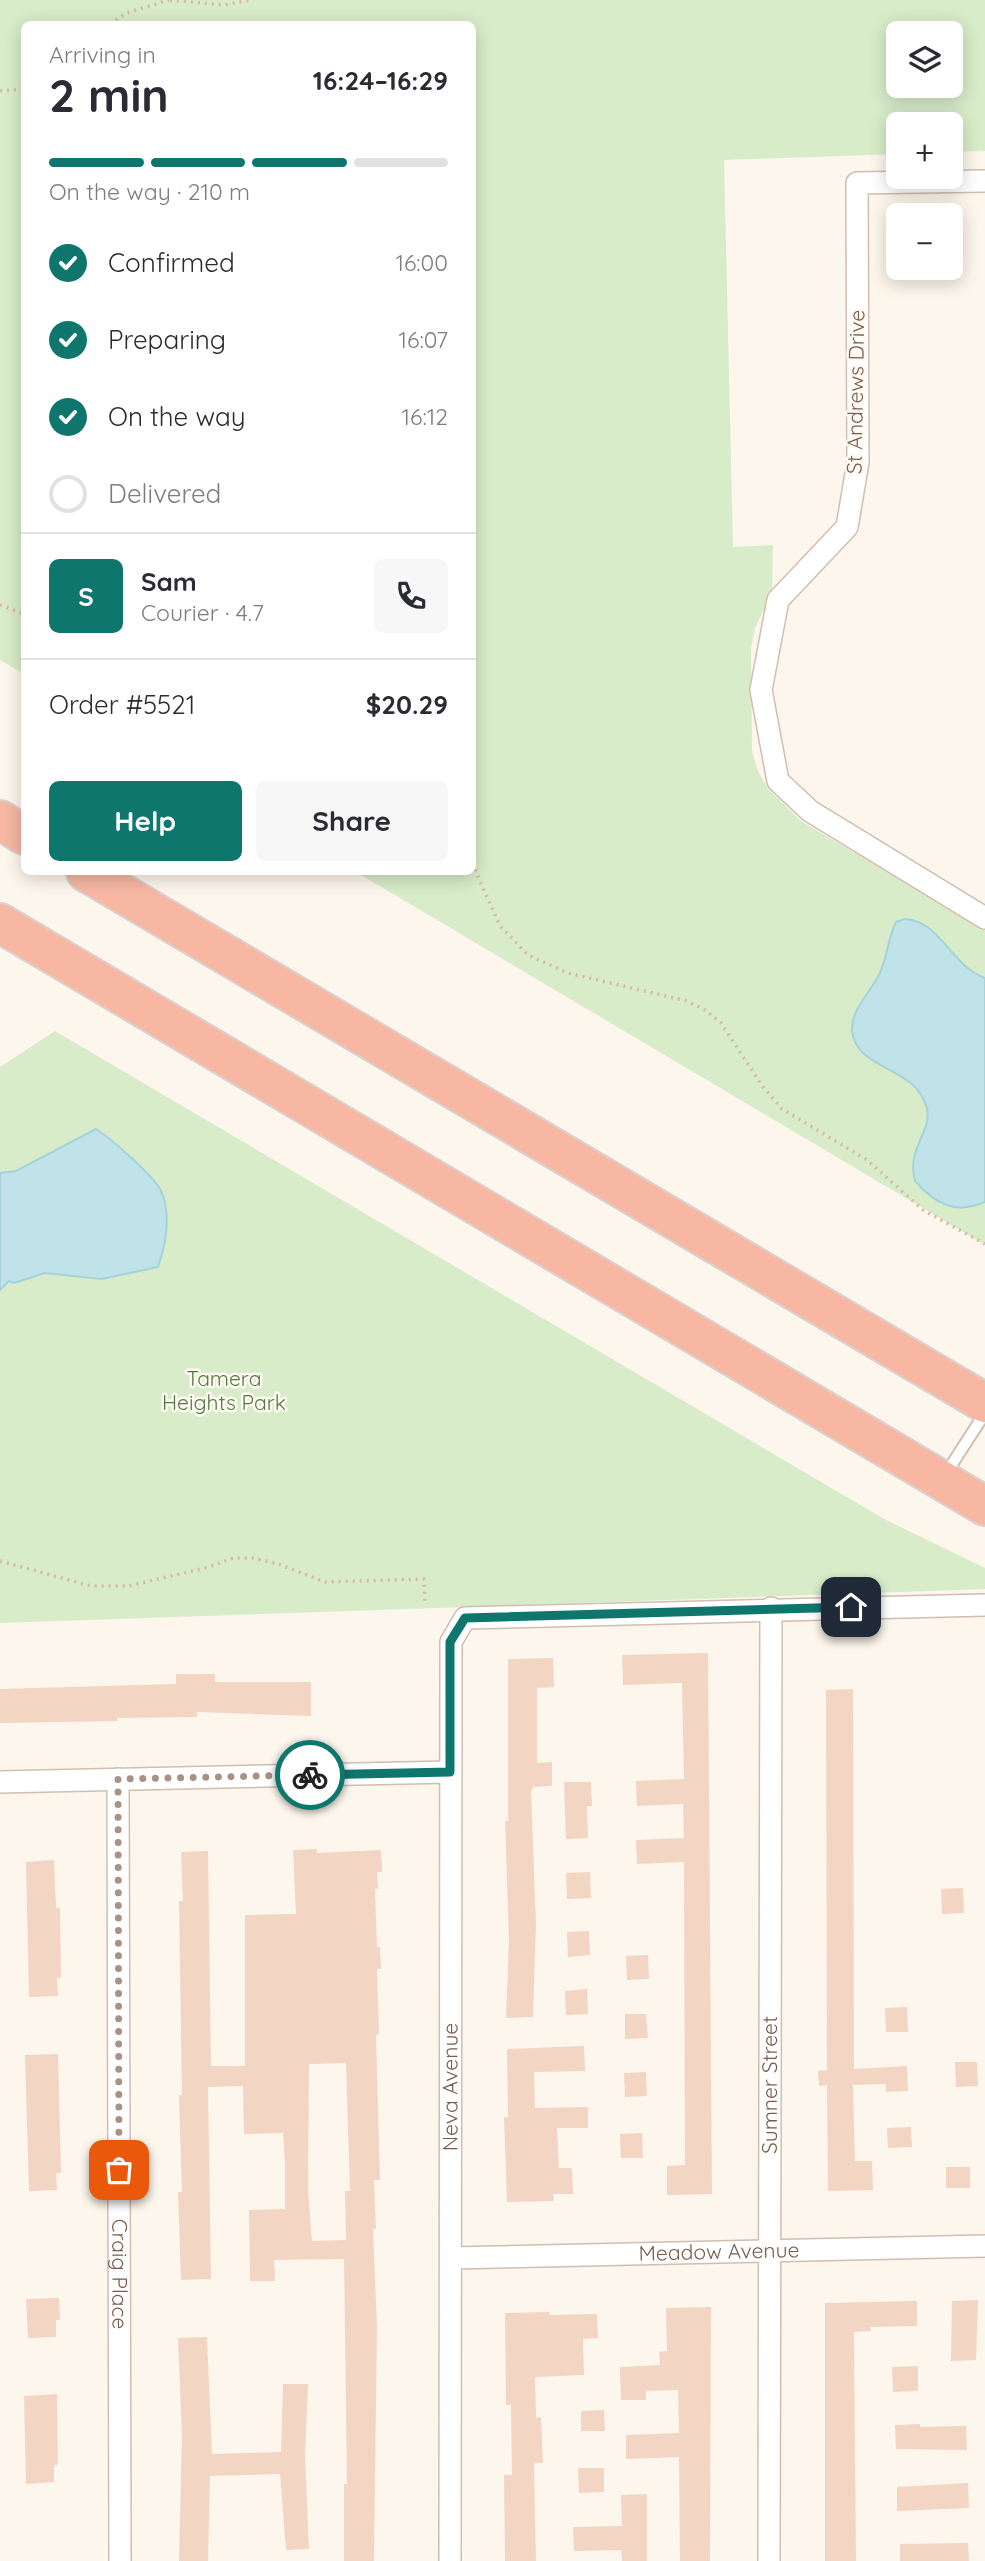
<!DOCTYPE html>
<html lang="en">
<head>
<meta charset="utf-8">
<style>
  body { margin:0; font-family:Quicksand,sans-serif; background:#f7f7f7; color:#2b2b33; height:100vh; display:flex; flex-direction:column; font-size:26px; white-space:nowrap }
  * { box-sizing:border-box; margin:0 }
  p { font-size:23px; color:#7c7c81 }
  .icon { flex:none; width:38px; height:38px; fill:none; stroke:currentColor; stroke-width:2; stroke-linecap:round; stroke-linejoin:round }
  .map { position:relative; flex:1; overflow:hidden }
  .panel { position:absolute; left:21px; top:21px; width:455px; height:854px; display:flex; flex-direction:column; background:#fff; border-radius:10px; box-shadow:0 4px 18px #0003 }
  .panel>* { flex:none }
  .buttons { position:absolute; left:886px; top:21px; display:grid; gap:14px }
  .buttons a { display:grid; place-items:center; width:77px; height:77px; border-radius:10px; background:#fff; box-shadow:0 4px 18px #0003; font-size:35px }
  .pin { position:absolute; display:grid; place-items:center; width:60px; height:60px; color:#fff; margin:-30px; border-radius:14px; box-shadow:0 4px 10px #0006 }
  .courier { position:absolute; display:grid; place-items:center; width:70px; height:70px; margin:-35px; border:5px solid #0f766e; border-radius:50%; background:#fff; color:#222; box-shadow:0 2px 9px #0007 }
  .headline em { font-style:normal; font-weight:700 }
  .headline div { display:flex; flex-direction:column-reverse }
  .headline { display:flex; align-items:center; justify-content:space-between; height:119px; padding:0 28px }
  h1 { font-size:46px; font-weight:700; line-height:52px }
  .bar { display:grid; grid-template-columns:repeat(4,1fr); gap:10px 7px; align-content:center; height:84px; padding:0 28px }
  .bar i { height:9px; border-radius:5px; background:#e1e1e2 }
  .bar .current { background:#0f766e }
  .bar p { grid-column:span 4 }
  .line { display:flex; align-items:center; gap:18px; padding:0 28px; border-top:2px solid #e1e1e2 }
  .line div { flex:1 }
  .round { display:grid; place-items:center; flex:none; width:74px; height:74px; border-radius:10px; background:#f7f7f7 }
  ol { padding:0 28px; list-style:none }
  li { display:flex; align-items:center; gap:21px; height:77px }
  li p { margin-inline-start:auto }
  li .icon { padding:7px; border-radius:50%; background:#0f766e; color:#fff; stroke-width:4 }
  li:last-child { color:#7c7c81 }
  li i { width:38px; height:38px; border:4px solid #e1e1e2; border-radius:50% }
  .button { display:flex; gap:14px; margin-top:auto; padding:14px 28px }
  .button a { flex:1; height:80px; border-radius:10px; background:#0f766e; color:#fff; font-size:28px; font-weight:700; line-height:80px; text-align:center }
  .button a+a { background:#f7f7f7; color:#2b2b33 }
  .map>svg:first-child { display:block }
</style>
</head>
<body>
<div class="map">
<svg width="985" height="2561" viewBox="0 0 985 2561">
  <rect width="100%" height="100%" fill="#fdf6ec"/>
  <!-- green -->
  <g fill="#d8ecc9" fill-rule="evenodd">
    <path d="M0,0H985V151L950,152V124H898V154L724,160L733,547L773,545L772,592L755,628L751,649L752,751L758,771L768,789L801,821L985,930V1245L356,872H472V24H24V674L0,660ZM898,33H950V86H898Z"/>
    <polygon points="55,1031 884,1519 985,1568 985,1589 0,1623 0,1067"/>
  </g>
  <!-- water -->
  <g fill="#bfe3e8" stroke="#a5d3da" stroke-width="2">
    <path d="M904,919C939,919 953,968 985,978V1202C956,1215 935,1204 915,1181C906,1149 932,1132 927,1109C917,1065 857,1072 852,1031C850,1011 872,990 880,973C887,957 888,938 896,922Z"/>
    <path d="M96,1129C110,1138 157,1178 162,1193C171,1217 166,1244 158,1267L102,1279L45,1273L14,1283L9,1281L0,1290V1173L16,1171Z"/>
  </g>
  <!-- building -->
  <g fill="#f3d5c3" fill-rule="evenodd">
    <polygon points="708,1653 712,2194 667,2195 667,2166 685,2165 684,1862 637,1864 636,1840 684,1838 683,1804 637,1806 636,1781 684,1779 682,1683 623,1685 622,1655"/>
    <polygon points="553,1658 554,1687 537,1688 537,1763 552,1762 552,1786 533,1787 531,1792 536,1924 533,2017 506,2018 509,1940 505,1821 508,1821 508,1659"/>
    <polygon points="176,1674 215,1674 215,1682 311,1682 311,1716 197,1712 197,1717 117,1718 117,1721 0,1723 0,1689 176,1684"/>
    <polygon points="853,1689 854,2069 907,2066 908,2091 886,2092 886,2084 853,2085 855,2161 872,2161 873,2190 828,2191 827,2085 819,2086 818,2071 827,2070 826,1690"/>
    <polygon points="564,1782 591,1782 592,1806 587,1806 588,1838 566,1839"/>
    <path d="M317,1849V1853L381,1850L382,1872H377L378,1889H375L377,1947H380L381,1969H377L379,2034L376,2035L380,2180H374L376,2229H373L377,2326L374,2561H344V2484H347L344,2259L274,2260L275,2281H250L249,2210L285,2209V2162L283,2133L244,2134L243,2086L208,2087L211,2279L181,2280L178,2192H182L179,2095H182L179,1901H183L181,1852L208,1851L211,2066H245V1915L296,1914L293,1850ZM346,2063L350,2191H345L346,2240L312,2241L308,2189L309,2064Z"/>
    <polygon points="54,1860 56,1908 60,1908 61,1978 57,1978 58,1996 29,1997 26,1862"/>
    <polygon points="590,1872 591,1898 567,1899 566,1873"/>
    <polygon points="963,1888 964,1913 942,1914 941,1889"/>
    <polygon points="589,1931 590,1955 568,1957 567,1932"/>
    <polygon points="648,1955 649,1979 627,1980 626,1956"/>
    <polygon points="587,1989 588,2014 566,2015 565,1991"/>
    <polygon points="907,2007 908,2032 886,2032 885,2008"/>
    <polygon points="625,2014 646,2014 648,2038 625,2039"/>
    <polygon points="584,2046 585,2071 534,2072 535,2108 588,2107 588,2128 557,2128 559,2168 572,2168 573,2194 553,2194 554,2201 507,2202 504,2117 508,2117 507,2049"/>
    <polygon points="58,2054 61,2173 56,2173 57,2190 29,2191 25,2055"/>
    <polygon points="955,2062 977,2062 978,2086 956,2087"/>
    <polygon points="646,2072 647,2096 625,2097 624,2073"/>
    <polygon points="911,2127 912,2147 888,2148 887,2128"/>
    <polygon points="642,2133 643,2158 621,2158 620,2134"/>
    <rect x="946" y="2167" width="24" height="21"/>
    <polygon points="59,2298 60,2320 56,2320 56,2337 28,2338 26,2299"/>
    <polygon points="978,2300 976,2360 951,2361 952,2301"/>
    <polygon points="917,2301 917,2326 870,2327 871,2331 854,2332 856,2561 825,2561 825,2303"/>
    <polygon points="711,2307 710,2561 680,2561 679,2457 626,2459 626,2435 679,2433 678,2390 646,2391 646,2400 621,2400 620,2367 660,2365 659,2352 667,2351 666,2308"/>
    <polygon points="549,2312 550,2315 597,2314 598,2338 583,2339 584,2375 535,2377 536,2418 541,2417 543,2463 534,2463 536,2561 505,2561 504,2475 512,2475 511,2405 506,2405 505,2313"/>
    <polygon points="207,2337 212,2454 281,2452 283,2384 308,2384 305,2455 309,2549 286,2550 280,2474 210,2476 208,2561 179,2561 182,2436 178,2338"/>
    <polygon points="918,2366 918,2391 893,2392 892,2367"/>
    <polygon points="57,2394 58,2465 54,2465 54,2482 26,2484 24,2396"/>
    <polygon points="604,2410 605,2431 581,2431 581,2411"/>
    <polygon points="920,2424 920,2427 966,2426 967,2450 896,2449 895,2425"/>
    <polygon points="578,2468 604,2468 604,2492 579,2493"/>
    <polygon points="968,2483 969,2508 897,2511 897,2487"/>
    <polygon points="647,2494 647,2561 622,2561 621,2550 574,2551 573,2527 622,2526 621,2495"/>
    <polygon points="968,2543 969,2561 900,2561 900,2544"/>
  </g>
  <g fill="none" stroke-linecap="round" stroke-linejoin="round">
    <defs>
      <polyline id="lane" points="945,1475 985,1413"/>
      <g id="street">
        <polyline points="985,181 857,183 858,462 847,527 778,600 761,690 778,781 810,811 985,918"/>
        <path id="s1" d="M118,1779L120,2561"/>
        <polyline points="0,1782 450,1772"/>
        <path id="s2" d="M451,2258L985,2246"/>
        <path id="s3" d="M450,2561L451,1642L465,1618L985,1605"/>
        <path id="s4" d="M769,2561L771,1608"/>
      </g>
      <g id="highway">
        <polyline points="0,820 24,835"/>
        <polyline points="86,872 985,1403"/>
        <polyline points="0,923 985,1506"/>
      </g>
    </defs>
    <!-- lane casing -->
    <use href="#lane" stroke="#d1beb0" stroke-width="14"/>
    <!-- street casing -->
    <use href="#street" stroke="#d1beb0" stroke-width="24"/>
    <!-- highway casing -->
    <use href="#highway" stroke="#dad1cd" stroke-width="42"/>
    <!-- path -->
    <g stroke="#d9b8a5" stroke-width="3.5" stroke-dasharray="2 5" stroke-linecap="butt">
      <polyline points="170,0 223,5 250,0"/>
      <polyline points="110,24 126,13 169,0"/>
      <polyline points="0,91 24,89"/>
      <polyline points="0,605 24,614"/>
      <polyline points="472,863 500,926 528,955 568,973 687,1001 705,1010 721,1023 763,1087 782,1109 867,1160 923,1210 985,1244"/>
      <polyline points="0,1561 91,1586 128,1586 209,1567 233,1558 253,1558 278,1564 325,1582 424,1579 425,1604"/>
    </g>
    <!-- lane -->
    <use href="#lane" stroke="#fff" stroke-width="10"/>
    <!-- street -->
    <use href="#street" stroke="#fff" stroke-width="21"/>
    <!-- highway -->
    <use href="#highway" stroke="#f7b7a3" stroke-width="38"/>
  </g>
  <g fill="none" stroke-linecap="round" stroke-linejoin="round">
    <!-- done -->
    <polyline stroke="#a89285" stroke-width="7" stroke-dasharray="0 12.6" points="119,2170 118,1779 310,1775"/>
    <!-- route -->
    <polyline stroke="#0f766e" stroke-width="9" points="310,1775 450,1772 450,1642 465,1618 851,1607"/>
  </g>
  <g text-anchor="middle" stroke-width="5" stroke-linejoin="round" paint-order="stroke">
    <!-- street labels -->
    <g font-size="21" fill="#7a5c4d" stroke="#fffaf3">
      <text transform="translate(856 392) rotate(-89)" y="7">St Andrews Drive</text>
      <text dy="7" stroke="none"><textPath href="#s4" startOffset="476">Sumner Street</textPath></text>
      <text dy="7" stroke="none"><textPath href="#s3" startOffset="474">Neva Avenue</textPath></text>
      <text dy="7" stroke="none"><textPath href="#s2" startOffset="268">Meadow Avenue</textPath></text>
      <text dy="7" stroke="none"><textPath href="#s1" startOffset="495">Craig Place</textPath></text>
    </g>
    <!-- park labels -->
    <g font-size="21" fill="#537a41" stroke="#fffaf3">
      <text x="224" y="1386">Tamera<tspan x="224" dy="24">Heights Park</tspan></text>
    </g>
  </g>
</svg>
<div class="buttons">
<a><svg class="icon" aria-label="layers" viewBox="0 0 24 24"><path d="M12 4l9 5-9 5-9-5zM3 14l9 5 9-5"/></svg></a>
<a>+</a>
<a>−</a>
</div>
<div class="pin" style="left:119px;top:2170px;background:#ea580c"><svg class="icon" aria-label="bag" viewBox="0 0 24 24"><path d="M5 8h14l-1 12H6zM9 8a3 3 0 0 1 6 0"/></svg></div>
<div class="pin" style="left:851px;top:1607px;background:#1f2937"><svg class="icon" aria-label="home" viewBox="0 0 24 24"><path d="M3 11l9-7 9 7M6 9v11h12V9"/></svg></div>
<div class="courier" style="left:310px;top:1775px"><svg class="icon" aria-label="bike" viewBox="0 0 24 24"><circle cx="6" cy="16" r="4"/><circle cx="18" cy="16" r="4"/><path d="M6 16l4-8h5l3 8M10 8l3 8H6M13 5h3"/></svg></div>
<section class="panel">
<div class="headline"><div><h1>2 min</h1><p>Arriving in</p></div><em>16:24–16:29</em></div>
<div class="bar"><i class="current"></i><i class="current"></i><i class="current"></i><i></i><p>On the way · 210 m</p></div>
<ol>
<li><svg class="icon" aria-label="check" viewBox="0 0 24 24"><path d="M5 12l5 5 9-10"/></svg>Confirmed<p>16:00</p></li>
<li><svg class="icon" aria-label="check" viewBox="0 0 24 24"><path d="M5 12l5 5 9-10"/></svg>Preparing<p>16:07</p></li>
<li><svg class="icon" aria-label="check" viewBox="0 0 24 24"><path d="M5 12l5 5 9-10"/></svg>On the way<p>16:12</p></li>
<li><i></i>Delivered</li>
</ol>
<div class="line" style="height:126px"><b class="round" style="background:#0f766e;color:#fff">S</b><div><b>Sam</b><p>Courier · 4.7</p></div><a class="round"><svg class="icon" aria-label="phone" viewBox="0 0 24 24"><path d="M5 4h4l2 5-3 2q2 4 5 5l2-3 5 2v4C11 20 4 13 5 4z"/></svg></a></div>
<div class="line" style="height:91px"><div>Order #5521</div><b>$20.29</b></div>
<div class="button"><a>Help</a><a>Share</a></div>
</section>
</div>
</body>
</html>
